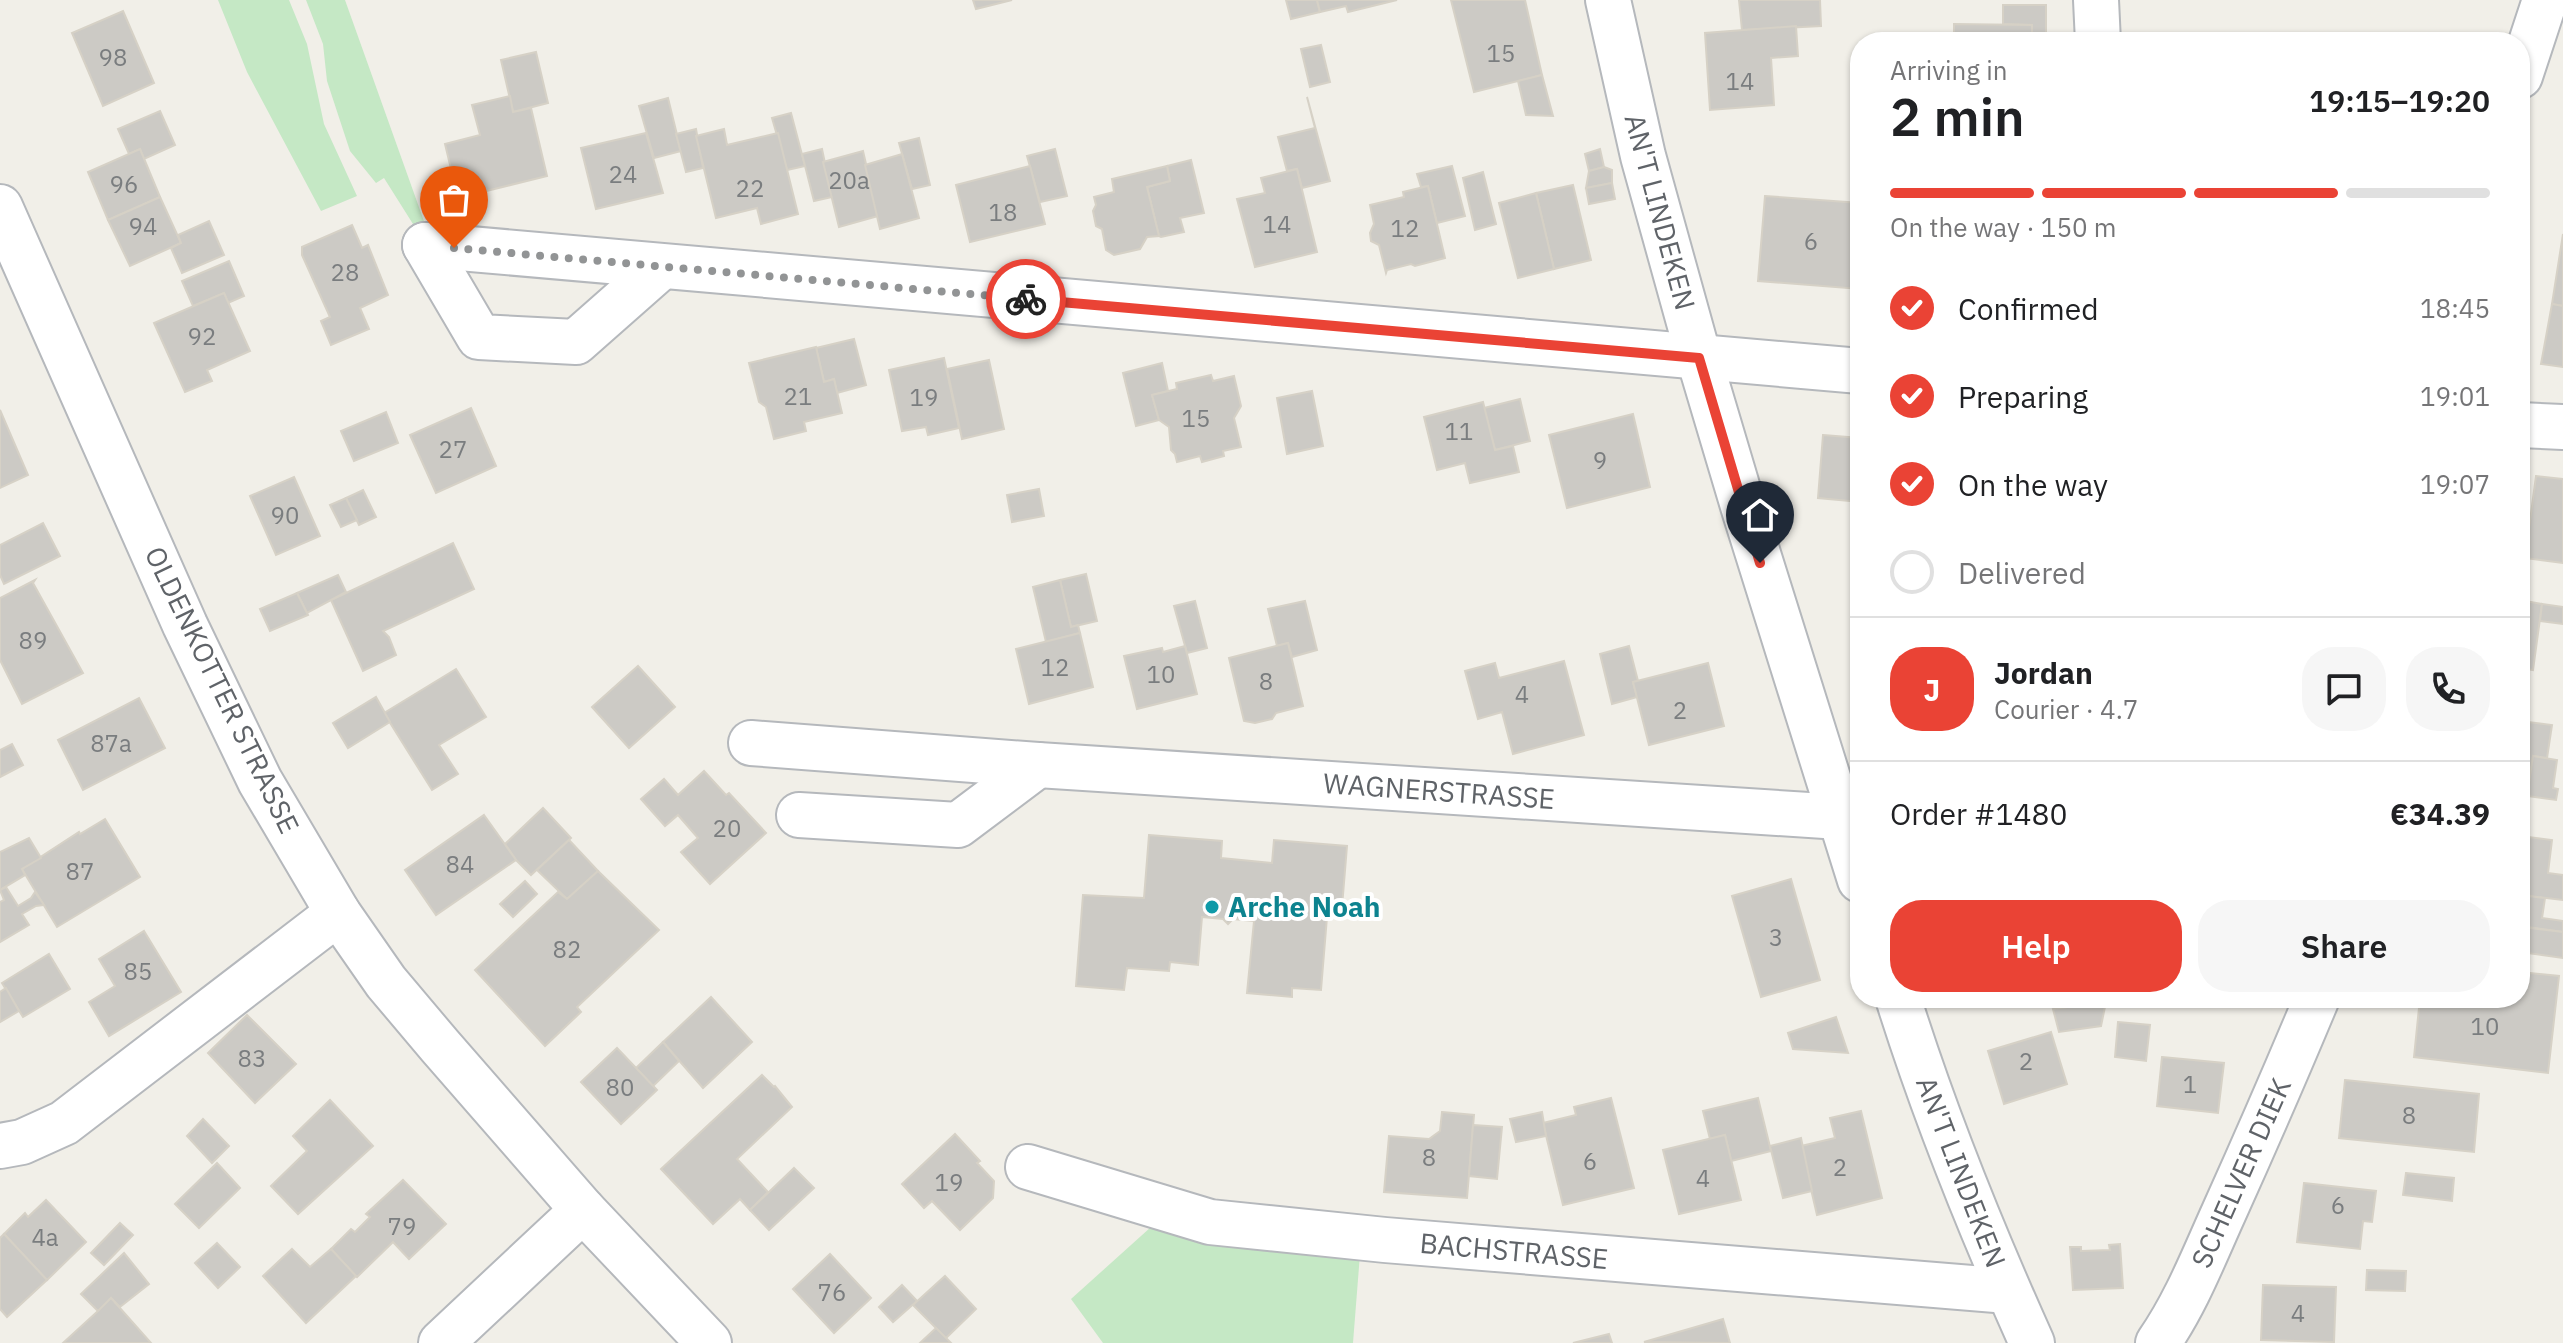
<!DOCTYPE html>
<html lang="en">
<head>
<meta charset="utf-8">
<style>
  body { margin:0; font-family:"IBM Plex Sans",sans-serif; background:#f6f6f6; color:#202124; height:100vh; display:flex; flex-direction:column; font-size:30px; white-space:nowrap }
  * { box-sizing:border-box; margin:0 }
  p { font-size:26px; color:#757577 }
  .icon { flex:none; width:44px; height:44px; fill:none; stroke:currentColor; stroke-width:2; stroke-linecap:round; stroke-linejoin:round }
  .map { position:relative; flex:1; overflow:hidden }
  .sheet { position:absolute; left:1850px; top:32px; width:680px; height:976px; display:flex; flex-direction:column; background:#fff; border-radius:32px; box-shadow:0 2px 6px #0004 }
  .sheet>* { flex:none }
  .pin { position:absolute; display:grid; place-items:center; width:68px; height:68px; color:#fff; margin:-82px -34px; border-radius:50% 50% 50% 0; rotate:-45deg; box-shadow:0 0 8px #0007 }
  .pin .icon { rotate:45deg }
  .courier { position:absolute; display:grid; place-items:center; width:80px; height:80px; margin:-40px; border:6px solid #ea4335; border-radius:50%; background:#fff; color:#222; box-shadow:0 2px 10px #0007 }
  .head em { font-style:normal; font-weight:600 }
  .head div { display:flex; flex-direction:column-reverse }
  .head { display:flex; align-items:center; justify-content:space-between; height:136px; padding:0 40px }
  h1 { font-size:52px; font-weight:600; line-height:60px }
  .bar { display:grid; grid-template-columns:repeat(4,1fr); gap:12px 8px; align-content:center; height:96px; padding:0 40px }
  .bar i { height:10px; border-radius:6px; background:#e0e0e0 }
  .bar .active { background:#ea4335 }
  .bar p { grid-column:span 4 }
  .line { display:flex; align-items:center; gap:20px; padding:0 40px; border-top:2px solid #e0e0e0 }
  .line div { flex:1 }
  .round { display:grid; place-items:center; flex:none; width:84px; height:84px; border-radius:32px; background:#f6f6f6 }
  ol { padding:0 40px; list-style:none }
  li { display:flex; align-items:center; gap:24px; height:88px }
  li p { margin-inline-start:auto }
  li .icon { padding:8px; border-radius:50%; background:#ea4335; color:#fff; stroke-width:4 }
  li:last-child { color:#757577 }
  li i { width:44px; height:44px; border:4px solid #e0e0e0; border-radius:50% }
  .button { display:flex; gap:16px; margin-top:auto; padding:16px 40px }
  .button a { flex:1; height:92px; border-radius:32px; background:#ea4335; color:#fff; font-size:32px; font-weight:600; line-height:92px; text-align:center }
  .button a+a { background:#f6f6f6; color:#202124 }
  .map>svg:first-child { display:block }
</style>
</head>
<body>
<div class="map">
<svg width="2563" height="1343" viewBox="0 0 2563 1343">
  <rect width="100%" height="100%" fill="#f1efe8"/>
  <!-- green -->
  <g fill="#c5e8c5">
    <polygon points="218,0 289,0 307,44 324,124 357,196 321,211 247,72"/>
    <polygon points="306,0 345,0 425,224 413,224 384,178 376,183 350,151 327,81 323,44"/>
    <polygon points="1151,1227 1360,1254 1353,1343 1103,1343 1071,1299"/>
  </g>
  <!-- building -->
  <g fill="#cccac5" stroke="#d6d1c6" stroke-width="2">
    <polygon points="973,0 1012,0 976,9"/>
    <polygon points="1286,0 1317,0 1320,12 1291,19"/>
    <polygon points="1317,0 1397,0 1348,12 1346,6 1320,12"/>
    <polygon points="1451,0 1525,0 1542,75 1474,92"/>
    <polygon points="1739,0 1820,0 1821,26 1742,30"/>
    <polygon points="2003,5 2046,5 2046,37 2032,37 2032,25 2003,24"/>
    <polygon points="123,11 154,83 103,106 72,33"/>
    <polygon points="1954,24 2032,25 2032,42 1954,42"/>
    <polygon points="1796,26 1798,56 1771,58 1774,105 1710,110 1705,33"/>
    <polygon points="2210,34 2255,38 2254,42 2209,42"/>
    <polygon points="1321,45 1330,82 1310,87 1301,49"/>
    <polygon points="536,52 548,103 513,112 501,60"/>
    <polygon points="1542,75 1553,116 1526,115 1518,81"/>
    <polygon points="510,96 513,112 531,108 547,176 458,198 445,144 480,135 472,105"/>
    <polygon points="1307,97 1330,181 1302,188 1297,169 1287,171 1278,137 1315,128"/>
    <polygon points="668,98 681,151 654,158 639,106"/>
    <polygon points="160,111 175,145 144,159 140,149 129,154 118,129"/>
    <polygon points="791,113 805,166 787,170 772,118"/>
    <polygon points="696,129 703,168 686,172 676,134"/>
    <polygon points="724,129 727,145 778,133 798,214 761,224 757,208 716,218 696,136"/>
    <polygon points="646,133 663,193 596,209 581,148"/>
    <polygon points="919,138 930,185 912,189 899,143"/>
    <polygon points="140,149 160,197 108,220 88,172"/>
    <polygon points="822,149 832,197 814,201 802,154"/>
    <polygon points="1055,149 1067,196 1040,202 1027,156"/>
    <polygon points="1600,149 1604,167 1589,171 1585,154"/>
    <polygon points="863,151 878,216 839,227 823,162"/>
    <polygon points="902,154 919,218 880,229 865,165"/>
    <polygon points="1191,160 1204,213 1180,218 1184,232 1161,237 1159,236 1147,187 1170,181 1167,166"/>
    <polygon points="1030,166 1045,224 970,242 956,185"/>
    <polygon points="1167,166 1170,181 1147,187 1159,236 1147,237 1140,249 1114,255 1106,250 1102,229 1096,226 1093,211 1096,205 1094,197 1114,192 1112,179"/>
    <polygon points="1452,166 1465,216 1437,223 1428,186 1421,187 1417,174"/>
    <polygon points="1604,167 1612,170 1612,183 1586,188 1589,171"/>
    <polygon points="1297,169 1317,252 1255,267 1237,199 1265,193 1261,178"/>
    <polygon points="1483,172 1496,224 1475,230 1463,178"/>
    <polygon points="1612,183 1615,199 1589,204 1586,188"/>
    <polygon points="1573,185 1591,260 1554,269 1536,193"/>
    <polygon points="1428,186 1445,258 1415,266 1411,264 1387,270 1386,273 1379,245 1371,241 1370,233 1374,224 1370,205 1404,197 1403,192"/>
    <polygon points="1536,193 1554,269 1518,278 1499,203"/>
    <polygon points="1765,196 1860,203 1860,289 1758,281"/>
    <polygon points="160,197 181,243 130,266 108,220"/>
    <polygon points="209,221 224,255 182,273 171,248 181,243 178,235"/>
    <polygon points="352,225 362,248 368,245 388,295 360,308 369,329 331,345 321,321 330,317 302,255 302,247"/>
    <polygon points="2563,234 2563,306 2552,304"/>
    <polygon points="229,261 244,296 228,303 224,293 193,306 182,281"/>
    <polygon points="224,293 250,351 207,370 212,381 185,392 154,323"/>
    <polygon points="2552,304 2563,306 2563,367 2541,364"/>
    <polygon points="854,339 866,385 837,393 834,379 824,382 816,348"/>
    <polygon points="816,347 824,382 834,379 842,413 804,422 806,431 774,439 766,407 759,402 749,363"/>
    <polygon points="944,358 959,428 928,435 926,427 902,431 889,370"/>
    <polygon points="989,360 1004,429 962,439 947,369"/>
    <polygon points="1162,363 1168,391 1152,395 1159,420 1136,426 1123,373"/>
    <polygon points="1211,375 1213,381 1234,376 1241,406 1234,418 1241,447 1223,451 1224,456 1202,462 1200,456 1177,462 1175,454 1171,450 1169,427 1159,420 1152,395 1177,389 1176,383"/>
    <polygon points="1312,391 1323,446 1287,454 1277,398"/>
    <polygon points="1520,399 1530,441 1495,450 1484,408"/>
    <polygon points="1483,402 1495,450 1513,446 1519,472 1470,483 1465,463 1437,470 1424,417"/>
    <polygon points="471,408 496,466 436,493 410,435"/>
    <polygon points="0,410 28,475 0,488"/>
    <polygon points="386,412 398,443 354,461 341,431"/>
    <polygon points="1633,414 1650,487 1567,508 1549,435"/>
    <polygon points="1823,435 1860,438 1860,502 1818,498"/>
    <polygon points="2536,476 2563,479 2563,563 2525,558"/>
    <polygon points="294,477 320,536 276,555 250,496"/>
    <polygon points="1039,489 1044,516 1012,522 1007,495"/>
    <polygon points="363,490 376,517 359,525 346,498"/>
    <polygon points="346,498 357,520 341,527 330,505"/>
    <polygon points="43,523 60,556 4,584 0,575 0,545"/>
    <polygon points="453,543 474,589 383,631 389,637 396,655 363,671 331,600"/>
    <polygon points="1086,574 1097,621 1071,627 1060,580"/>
    <polygon points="338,575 346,592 307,613 297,593"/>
    <polygon points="35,580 33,583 83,673 22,704 0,660 0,598"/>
    <polygon points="1060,580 1071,627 1078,625 1080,633 1046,642 1033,587"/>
    <polygon points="297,593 308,615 270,631 260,609"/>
    <polygon points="2520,600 2542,604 2533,670 2520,668"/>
    <polygon points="1195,601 1207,648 1187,653 1174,606"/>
    <polygon points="1305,601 1317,650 1292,657 1288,643 1277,646 1268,609"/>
    <polygon points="2542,604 2563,607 2563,624 2540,621"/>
    <polygon points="1080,633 1093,687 1029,704 1016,649"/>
    <polygon points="1288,643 1303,706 1276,713 1272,719 1255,723 1244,721 1229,658"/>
    <polygon points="1185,646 1197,694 1137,709 1124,656 1162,648 1163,652"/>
    <polygon points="1629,646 1638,681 1633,682 1637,697 1612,704 1600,654"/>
    <polygon points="1564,661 1584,735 1513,754 1502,712 1478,719 1465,671 1495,663 1499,678"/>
    <polygon points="1708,663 1724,726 1649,745 1633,682"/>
    <polygon points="638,666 675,707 629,748 592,707"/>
    <polygon points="456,669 486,717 439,745 458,774 432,790 384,713"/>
    <polygon points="376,697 390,722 348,748 333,723"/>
    <polygon points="139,698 165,748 83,790 58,740"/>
    <polygon points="2520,721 2552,725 2547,758 2533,756 2529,785 2520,784"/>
    <polygon points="12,744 23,765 0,777 0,750"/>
    <polygon points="2533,756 2557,760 2553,788 2558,789 2556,800 2527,796"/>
    <polygon points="704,771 726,795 729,793 766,833 710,884 681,852 698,838 678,815 665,826 641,799 664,779 678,795"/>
    <polygon points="543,808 571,838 531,875 516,860 505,844"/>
    <polygon points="484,815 516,860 436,915 405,870"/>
    <polygon points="105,819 140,877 57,927 22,869 79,832 80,834"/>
    <polygon points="1149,835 1222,841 1221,858 1272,863 1274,840 1347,846 1341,919 1327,917 1321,990 1292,988 1292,997 1247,993 1254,921 1233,919 1228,924 1223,919 1202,917 1198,965 1170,962 1169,971 1127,968 1124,990 1076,986 1083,895 1144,898"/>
    <polygon points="2520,836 2552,840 2548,873 2563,875 2563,900 2520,895"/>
    <polygon points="29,838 41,858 22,869 25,875 0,890 0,852"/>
    <polygon points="569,840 598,871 567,899 537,870"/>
    <polygon points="598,871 659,930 577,1007 581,1012 545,1046 475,970 558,892 567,899"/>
    <polygon points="1791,879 1820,980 1761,997 1732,896"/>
    <polygon points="525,881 537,894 513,917 500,904"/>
    <polygon points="6,887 18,906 31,898 35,892 44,905 36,906 22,914 29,925 0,942 0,902 4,900 0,890"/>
    <polygon points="2520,895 2545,898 2542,918 2563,921 2563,932 2520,926"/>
    <polygon points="2523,927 2563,932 2563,958 2520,952"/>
    <polygon points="144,931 181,992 109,1036 89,1002 115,986 99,959"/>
    <polygon points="49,954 70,989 23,1017 2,983"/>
    <polygon points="2520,972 2559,976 2548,1073 2414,1057 2420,998 2520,998"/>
    <polygon points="6,988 19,1011 0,1022 0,992"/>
    <polygon points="711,997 752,1042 703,1088 663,1042"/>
    <polygon points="2106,1002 2101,1026 2059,1032 2053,1009"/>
    <polygon points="247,1015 296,1064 255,1103 208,1053"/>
    <polygon points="1836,1017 1848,1053 1793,1049 1788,1033"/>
    <polygon points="2118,1022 2150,1025 2146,1061 2115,1057"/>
    <polygon points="2051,1032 2067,1084 2004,1104 1988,1051"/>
    <polygon points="663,1042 679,1061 653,1086 636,1068"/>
    <polygon points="617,1048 657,1090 621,1124 581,1082"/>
    <polygon points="2162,1057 2224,1063 2218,1113 2157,1106"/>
    <polygon points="762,1075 774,1087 775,1086 792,1107 737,1159 768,1192 750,1210 740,1199 713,1224 661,1169"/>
    <polygon points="2345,1080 2479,1094 2474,1152 2339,1138"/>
    <polygon points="1611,1098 1634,1188 1563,1205 1543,1123 1576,1115 1574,1107"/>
    <polygon points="1758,1098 1771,1151 1731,1161 1725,1135 1710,1139 1703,1111"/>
    <polygon points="330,1100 373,1146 298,1214 271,1186 307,1151 293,1136"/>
    <polygon points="1861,1111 1882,1198 1817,1215 1801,1146 1835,1138 1830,1118"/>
    <polygon points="1442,1112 1474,1115 1467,1198 1384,1192 1389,1136 1429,1139 1440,1131"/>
    <polygon points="1542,1112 1546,1136 1516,1142 1510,1119"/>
    <polygon points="203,1119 229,1146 212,1163 187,1136"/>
    <polygon points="1473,1125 1502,1127 1497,1179 1469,1176"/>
    <polygon points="955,1134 980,1161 977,1163 994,1181 993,1198 960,1230 932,1201 924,1208 902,1184"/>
    <polygon points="1725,1135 1741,1200 1679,1214 1663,1150"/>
    <polygon points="1801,1138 1812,1191 1783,1198 1770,1146"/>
    <polygon points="217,1163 240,1188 199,1228 175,1204"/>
    <polygon points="794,1168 814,1188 769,1230 750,1210"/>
    <polygon points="2406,1173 2454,1178 2452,1201 2403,1195"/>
    <polygon points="403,1180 446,1224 409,1259 393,1242 357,1277 331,1249 351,1229 355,1232 370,1217 366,1214"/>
    <polygon points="2304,1183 2376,1191 2372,1222 2363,1221 2360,1249 2297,1242"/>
    <polygon points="46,1200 86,1242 47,1280 4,1234 25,1213 28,1217"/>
    <polygon points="120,1223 133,1235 104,1265 91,1253"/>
    <polygon points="4,1234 47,1280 7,1317 0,1309 0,1238"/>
    <polygon points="217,1243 240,1267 218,1288 195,1263"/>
    <polygon points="2120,1244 2123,1288 2073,1290 2070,1247 2081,1247 2081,1251 2110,1250 2109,1245"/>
    <polygon points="292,1249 310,1267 331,1249 356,1276 306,1323 263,1276"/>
    <polygon points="124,1253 149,1284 120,1307 111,1298 98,1311 81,1294"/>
    <polygon points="830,1254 871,1298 834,1333 793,1289"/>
    <polygon points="2367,1270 2406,1271 2405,1291 2366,1290"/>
    <polygon points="945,1276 976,1309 946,1338 913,1305"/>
    <polygon points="902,1285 917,1301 893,1322 879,1307"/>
    <polygon points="2263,1285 2336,1287 2334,1342 2261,1340"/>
    <polygon points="111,1298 151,1343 63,1343 98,1311"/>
    <polygon points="1723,1319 1730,1343 1644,1342"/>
    <polygon points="936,1328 951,1343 920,1343 935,1329"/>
    <polygon points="1609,1334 1612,1343 1573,1343"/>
  </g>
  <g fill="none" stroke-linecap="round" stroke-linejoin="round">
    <defs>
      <g id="minor">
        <polyline points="1608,0 1643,156 1699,358 1743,506 1860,880"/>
        <polyline points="2096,0 2098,42"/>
        <polyline points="2520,76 2545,0"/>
        <polyline points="0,207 185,625 260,781 338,913 386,982 440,1046 583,1210 709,1343"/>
        <polyline points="425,245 1860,371"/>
        <polyline points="425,245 479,337 576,342 661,267"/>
        <polyline points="2520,425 2563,427"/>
        <polyline points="751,743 1038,765 1840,817"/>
        <polyline points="799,815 958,825 1038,765"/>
        <path d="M1898,998C1935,1116 1981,1230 2032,1343"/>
        <polyline points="0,1146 22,1142 64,1123 338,913"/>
        <polyline points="1028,1167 1210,1222 1385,1240 2008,1291"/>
        <polyline points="441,1343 583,1210"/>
        <path d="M2158,1343C2186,1303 2204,1256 2224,1212C2256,1141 2287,1070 2317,998"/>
      </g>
    </defs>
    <!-- minor casing -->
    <use href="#minor" stroke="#b5b8bc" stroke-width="48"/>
    <!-- minor -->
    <use href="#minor" stroke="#fff" stroke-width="44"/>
  </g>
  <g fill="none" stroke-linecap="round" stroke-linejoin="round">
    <!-- done -->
    <polyline stroke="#929495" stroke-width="8" stroke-dasharray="0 14.4" points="454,248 1026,299"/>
    <!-- route -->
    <polyline stroke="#ea4335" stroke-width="10" points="1026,299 1699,358 1760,563"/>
  </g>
  <!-- markers -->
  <circle fill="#0f9aa8" stroke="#fff" stroke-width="3" cx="1212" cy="907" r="8"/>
  <g text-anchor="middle" stroke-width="8" stroke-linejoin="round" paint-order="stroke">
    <!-- number labels -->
    <g font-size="24" fill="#7a7d7f">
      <text x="1501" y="62">15</text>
      <text x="113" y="66">98</text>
      <text x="1740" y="90">14</text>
      <text x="623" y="183">24</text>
      <text x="849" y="189">20a</text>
      <text x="124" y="193">96</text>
      <text x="750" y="197">22</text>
      <text x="1003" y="221">18</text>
      <text x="1277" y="233">14</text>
      <text x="143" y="235">94</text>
      <text x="1405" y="237">12</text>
      <text x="1811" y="250">6</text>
      <text x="345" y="281">28</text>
      <text x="202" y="345">92</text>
      <text x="798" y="405">21</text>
      <text x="924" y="406">19</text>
      <text x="1196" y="427">15</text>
      <text x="1459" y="440">11</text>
      <text x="453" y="458">27</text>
      <text x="1600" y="469">9</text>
      <text x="285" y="524">90</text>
      <text x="33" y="649">89</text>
      <text x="1055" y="676">12</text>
      <text x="1161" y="683">10</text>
      <text x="1266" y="690">8</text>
      <text x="1522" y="703">4</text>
      <text x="1680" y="719">2</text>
      <text x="111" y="752">87a</text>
      <text x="727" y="837">20</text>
      <text x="460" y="873">84</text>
      <text x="80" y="880">87</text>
      <text x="1776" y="946">3</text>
      <text x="567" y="958">82</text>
      <text x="138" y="980">85</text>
      <text x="2485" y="1035">10</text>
      <text x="252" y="1067">83</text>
      <text x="2026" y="1070">2</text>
      <text x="2190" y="1093">1</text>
      <text x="620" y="1096">80</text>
      <text x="2409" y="1124">8</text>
      <text x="1429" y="1166">8</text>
      <text x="1590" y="1170">6</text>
      <text x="1840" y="1176">2</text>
      <text x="1703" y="1187">4</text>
      <text x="949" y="1191">19</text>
      <text x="2338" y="1214">6</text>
      <text x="402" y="1235">79</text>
      <text x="45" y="1246">4a</text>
      <text x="832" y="1301">76</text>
      <text x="2298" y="1322">4</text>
    </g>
    <!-- street labels -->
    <g font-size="28" fill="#5f6368" stroke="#fff">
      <text transform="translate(1660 212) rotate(75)" y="10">AN'T LINDEKEN</text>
      <text transform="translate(222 690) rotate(64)" y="10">OLDENKOTTER STRASSE</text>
      <text transform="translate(1439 791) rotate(4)" y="10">WAGNERSTRASSE</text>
      <text transform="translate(1961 1172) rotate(69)" y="10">AN'T LINDEKEN</text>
      <text transform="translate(2241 1173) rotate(-66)" y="10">SCHELVER DIEK</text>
      <text transform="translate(1514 1251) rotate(5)" y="10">BACHSTRASSE</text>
    </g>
    <!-- culture labels -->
    <g font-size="28" font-weight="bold" fill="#0d838f" stroke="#fff" text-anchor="start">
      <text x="1228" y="917">Arche Noah</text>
    </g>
  </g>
</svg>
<div class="pin" style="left:454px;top:248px;background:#ea580c"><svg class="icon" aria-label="bag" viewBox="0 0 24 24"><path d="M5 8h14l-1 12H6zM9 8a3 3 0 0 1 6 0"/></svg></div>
<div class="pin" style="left:1760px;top:563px;background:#1f2937"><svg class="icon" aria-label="home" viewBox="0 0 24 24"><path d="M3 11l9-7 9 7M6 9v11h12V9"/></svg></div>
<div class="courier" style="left:1026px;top:299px"><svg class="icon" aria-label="bike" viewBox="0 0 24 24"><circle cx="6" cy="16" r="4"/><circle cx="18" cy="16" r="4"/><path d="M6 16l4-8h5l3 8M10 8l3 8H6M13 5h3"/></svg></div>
<section class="sheet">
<div class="head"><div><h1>2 min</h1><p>Arriving in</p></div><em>19:15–19:20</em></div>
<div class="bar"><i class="active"></i><i class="active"></i><i class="active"></i><i></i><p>On the way · 150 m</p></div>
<ol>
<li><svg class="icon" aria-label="check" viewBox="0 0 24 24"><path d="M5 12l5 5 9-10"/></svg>Confirmed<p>18:45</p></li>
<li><svg class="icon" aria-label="check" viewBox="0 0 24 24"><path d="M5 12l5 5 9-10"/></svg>Preparing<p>19:01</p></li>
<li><svg class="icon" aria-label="check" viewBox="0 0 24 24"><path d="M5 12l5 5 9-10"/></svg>On the way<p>19:07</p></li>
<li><i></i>Delivered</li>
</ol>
<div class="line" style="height:144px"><b class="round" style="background:#ea4335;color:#fff">J</b><div><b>Jordan</b><p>Courier · 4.7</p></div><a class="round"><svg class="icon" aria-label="chat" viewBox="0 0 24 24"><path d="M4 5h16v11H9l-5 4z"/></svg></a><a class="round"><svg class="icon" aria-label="phone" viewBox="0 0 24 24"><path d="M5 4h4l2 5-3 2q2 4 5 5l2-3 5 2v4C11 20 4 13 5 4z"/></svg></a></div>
<div class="line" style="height:104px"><div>Order #1480</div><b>€34.39</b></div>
<div class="button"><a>Help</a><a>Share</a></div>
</section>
</div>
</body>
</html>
